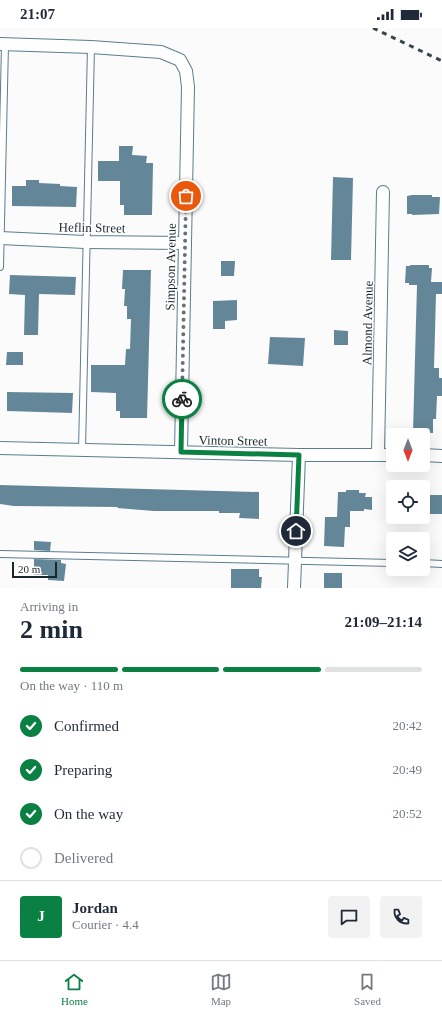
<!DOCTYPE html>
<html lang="en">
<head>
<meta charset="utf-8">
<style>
  body { margin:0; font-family:"Times New Roman",serif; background:#f2f2f3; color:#1f2937; height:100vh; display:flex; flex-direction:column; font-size:15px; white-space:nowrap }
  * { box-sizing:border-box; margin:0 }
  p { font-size:13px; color:#747a83 }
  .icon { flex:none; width:22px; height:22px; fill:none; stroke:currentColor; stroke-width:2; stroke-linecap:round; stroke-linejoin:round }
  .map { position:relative; height:560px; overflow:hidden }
  .side { display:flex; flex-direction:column; background:#fff; flex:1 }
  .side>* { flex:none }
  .needle { width:26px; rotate:180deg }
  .fabs { position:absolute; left:386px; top:400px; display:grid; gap:8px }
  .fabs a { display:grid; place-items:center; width:44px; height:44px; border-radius:4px; background:#fff; box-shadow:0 4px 16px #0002; font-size:20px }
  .scale { position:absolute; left:12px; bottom:10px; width:45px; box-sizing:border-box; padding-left:4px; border:2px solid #18272e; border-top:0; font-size:11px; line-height:14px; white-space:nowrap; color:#18272e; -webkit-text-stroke:3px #fff; paint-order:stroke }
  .pin { position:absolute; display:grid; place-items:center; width:34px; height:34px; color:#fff; margin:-17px; border:2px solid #fff; border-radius:50%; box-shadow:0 1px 4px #0007 }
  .courier { position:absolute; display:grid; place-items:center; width:40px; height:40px; margin:-20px; border:3px solid #0b8043; border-radius:50%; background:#fff; color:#222; box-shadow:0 1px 5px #0007 }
  .headline em { font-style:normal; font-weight:700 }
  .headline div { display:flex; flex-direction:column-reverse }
  .headline { display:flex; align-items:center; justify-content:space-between; height:68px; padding:0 20px }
  h1 { font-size:26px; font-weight:700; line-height:30px }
  .bar { display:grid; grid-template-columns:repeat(4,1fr); gap:6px 4px; align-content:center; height:48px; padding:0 20px }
  .bar i { height:5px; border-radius:3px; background:#e0e1e3 }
  .bar .active { background:#0b8043 }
  .bar p { grid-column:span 4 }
  .line { display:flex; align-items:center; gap:10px; padding:0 20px; border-top:1px solid #e0e1e3 }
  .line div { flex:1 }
  .round { display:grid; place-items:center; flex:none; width:42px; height:42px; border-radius:4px; background:#f2f2f3 }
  ol { padding:0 20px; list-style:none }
  li { display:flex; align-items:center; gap:12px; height:44px }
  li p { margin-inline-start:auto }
  li .icon { padding:4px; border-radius:50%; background:#0b8043; color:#fff; stroke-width:4 }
  li:last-child { color:#747a83 }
  li i { width:22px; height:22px; border:2px solid #e0e1e3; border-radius:50% }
  .status { display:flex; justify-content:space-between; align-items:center; height:28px; padding:0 20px; background:#fff; direction:ltr }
  .status svg { height:11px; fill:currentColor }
  .tab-bar { display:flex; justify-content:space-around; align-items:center; height:56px; border-top:1px solid #e0e1e3; background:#fff; font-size:11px; color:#747a83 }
  .tab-bar a { display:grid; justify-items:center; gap:2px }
  .tab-bar .active { color:#0b8043 }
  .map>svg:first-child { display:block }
</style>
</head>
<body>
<div class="status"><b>21:07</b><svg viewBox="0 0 49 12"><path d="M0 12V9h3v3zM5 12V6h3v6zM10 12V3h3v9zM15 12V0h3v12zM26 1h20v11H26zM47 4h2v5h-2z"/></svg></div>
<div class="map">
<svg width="442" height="560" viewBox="0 0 442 560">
  <rect width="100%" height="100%" fill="#fbfbfb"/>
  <!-- building -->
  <g fill="#638798">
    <polygon points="119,118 133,118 132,127 147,128 146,135 153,135 152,187 124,187 124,177 120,177 120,153 98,153 98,133 119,133"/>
    <polygon points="333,149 353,150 351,232 331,232"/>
    <polygon points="26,152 39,152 39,155 60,156 60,158 77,159 76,179 12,178 12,158 26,158"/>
    <polygon points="412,167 432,167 432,169 440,169 439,186 412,187 412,186 407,186 407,168"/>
    <polygon points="221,233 235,233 234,248 221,248"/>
    <polygon points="410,237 429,237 429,240 432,240 431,254 442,254 442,266 436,266 434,340 439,340 439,350 442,350 442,368 437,368 436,391 433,391 433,405 413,404 417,257 409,257 409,255 405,255 406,238 410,238"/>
    <polygon points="123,242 151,242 147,390 120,390 120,383 116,383 116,365 91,364 91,337 125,337 126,321 130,321 131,291 127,291 127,278 124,278 125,261 122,261"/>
    <polygon points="10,247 76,249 75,267 39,266 38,307 24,307 25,267 9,266"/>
    <polygon points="237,272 237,292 225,293 225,301 213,301 213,273"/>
    <polygon points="334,302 348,303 348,317 334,317"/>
    <polygon points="270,309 305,310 303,338 268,336"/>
    <polygon points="7,324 23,324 23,337 6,337"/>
    <polygon points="7,364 73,365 72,385 7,383"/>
    <polygon points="0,457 259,464 259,491 239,490 240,485 219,485 219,483 154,483 117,480 118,479 14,478 0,476"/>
    <polygon points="346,462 359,462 359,465 366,465 365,469 372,469 372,482 364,481 364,483 350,483 350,499 345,499 344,519 324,518 325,489 337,489 338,464 346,464"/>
    <rect x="423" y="467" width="19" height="19"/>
    <polygon points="34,513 51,514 50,523 34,522"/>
    <polygon points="34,531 61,532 61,535 66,536 64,553 48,552 48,547 34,547"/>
    <polygon points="231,541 259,541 259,549 262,549 261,560 231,560"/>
    <rect x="324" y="545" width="18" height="15"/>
  </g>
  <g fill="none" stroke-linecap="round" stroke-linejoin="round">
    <defs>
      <g id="service">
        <polyline points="0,239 5,16"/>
        <polyline points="82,422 91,19"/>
        <polyline points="0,526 393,535"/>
        <polyline points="423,535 442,536"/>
      </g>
      <g id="minor">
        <polyline points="0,16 91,19 161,24 180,32 186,43 188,59 181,424"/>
        <polyline points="0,210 85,214 184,215"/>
        <polyline points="0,420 299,427 393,427"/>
        <polyline points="378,426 383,164"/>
        <polyline points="423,427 442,428"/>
        <polyline points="294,560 299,427"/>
      </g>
    </defs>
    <!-- service casing -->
    <use href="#service" stroke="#5a7d8e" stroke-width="8"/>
    <!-- minor casing -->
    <use href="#minor" stroke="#5a7d8e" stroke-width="14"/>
    <!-- service -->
    <use href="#service" stroke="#fff" stroke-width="6"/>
    <!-- minor -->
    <use href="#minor" stroke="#fff" stroke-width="12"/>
    <!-- rail -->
    <polyline stroke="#38454b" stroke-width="3" stroke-dasharray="5 5" stroke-linecap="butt" points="373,0 442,33"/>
  </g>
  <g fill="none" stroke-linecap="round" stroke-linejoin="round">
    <!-- done -->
    <polyline stroke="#677176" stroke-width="4" stroke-dasharray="0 7.2" points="182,371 186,168"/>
    <!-- route -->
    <polyline stroke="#0b8043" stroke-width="5" points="182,371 181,424 299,427 296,503"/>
  </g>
  <g text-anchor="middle" stroke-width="3" stroke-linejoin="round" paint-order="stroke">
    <!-- street labels -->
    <g font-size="13" fill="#18272e" stroke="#fff">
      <text transform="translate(92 199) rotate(1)" y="5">Heflin Street</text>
      <text transform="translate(170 239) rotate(-89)" y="5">Simpson Avenue</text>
      <text transform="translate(367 295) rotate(-89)" y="5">Almond Avenue</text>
      <text transform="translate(233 412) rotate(1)" y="5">Vinton Street</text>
    </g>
  </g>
</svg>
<div class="fabs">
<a><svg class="needle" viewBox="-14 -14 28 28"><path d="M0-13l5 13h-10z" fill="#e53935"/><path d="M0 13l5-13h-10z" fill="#747a83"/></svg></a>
<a><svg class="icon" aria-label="locate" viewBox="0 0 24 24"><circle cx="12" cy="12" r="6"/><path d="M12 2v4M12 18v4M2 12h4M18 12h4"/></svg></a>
<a><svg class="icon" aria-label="layers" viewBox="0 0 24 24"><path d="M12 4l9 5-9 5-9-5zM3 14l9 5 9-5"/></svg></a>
</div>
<div class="scale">20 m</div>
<div class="pin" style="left:186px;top:168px;background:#ea580c"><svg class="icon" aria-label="bag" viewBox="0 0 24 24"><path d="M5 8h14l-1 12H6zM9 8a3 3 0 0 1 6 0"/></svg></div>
<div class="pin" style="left:296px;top:503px;background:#1f2937"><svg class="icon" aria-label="home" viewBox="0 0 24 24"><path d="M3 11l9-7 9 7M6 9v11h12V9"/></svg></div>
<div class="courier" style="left:182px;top:371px"><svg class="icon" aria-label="bike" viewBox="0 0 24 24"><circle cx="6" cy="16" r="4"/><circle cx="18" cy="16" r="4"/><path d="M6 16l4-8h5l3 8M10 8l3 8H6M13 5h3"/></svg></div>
</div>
<section class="side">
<div class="headline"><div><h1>2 min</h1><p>Arriving in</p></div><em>21:09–21:14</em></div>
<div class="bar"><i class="active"></i><i class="active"></i><i class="active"></i><i></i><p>On the way · 110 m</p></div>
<ol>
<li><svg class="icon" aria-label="check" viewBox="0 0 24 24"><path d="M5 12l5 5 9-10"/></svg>Confirmed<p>20:42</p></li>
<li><svg class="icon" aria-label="check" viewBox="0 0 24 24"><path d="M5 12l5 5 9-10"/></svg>Preparing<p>20:49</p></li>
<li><svg class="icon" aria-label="check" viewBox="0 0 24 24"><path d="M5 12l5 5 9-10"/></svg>On the way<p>20:52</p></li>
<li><i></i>Delivered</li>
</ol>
<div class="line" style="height:72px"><b class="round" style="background:#0b8043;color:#fff">J</b><div><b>Jordan</b><p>Courier · 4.4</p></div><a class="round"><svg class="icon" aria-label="chat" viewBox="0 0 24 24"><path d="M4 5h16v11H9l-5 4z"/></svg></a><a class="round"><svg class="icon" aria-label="phone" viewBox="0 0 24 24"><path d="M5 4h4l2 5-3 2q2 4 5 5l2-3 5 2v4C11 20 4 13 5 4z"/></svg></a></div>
</section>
<nav class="tab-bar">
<a class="active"><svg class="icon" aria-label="home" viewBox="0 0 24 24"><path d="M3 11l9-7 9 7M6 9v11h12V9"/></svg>Home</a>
<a><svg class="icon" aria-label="map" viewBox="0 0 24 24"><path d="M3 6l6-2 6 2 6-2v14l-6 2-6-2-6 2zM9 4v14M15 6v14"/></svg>Map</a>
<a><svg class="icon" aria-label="saved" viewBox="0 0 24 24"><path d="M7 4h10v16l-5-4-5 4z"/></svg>Saved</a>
</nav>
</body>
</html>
